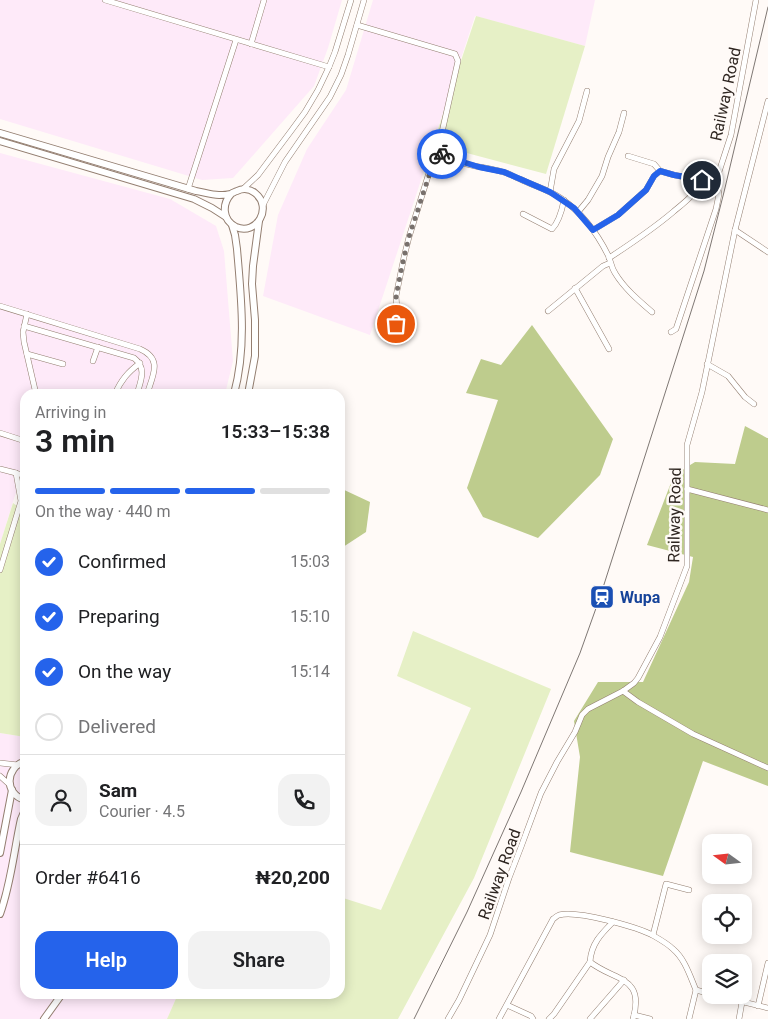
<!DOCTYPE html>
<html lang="en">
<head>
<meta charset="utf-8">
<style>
  body { margin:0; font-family:Roboto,sans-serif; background:#f2f2f2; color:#202124; height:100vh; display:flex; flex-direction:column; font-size:19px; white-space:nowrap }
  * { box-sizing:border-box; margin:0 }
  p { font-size:16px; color:#757577 }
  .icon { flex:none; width:28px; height:28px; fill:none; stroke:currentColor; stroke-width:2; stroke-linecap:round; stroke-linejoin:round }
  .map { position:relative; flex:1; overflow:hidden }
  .details { position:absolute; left:20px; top:389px; width:325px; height:610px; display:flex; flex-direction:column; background:#fff; border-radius:15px; box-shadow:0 2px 12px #0003 }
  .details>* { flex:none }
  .needle { width:32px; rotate:285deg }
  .tools { position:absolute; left:702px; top:834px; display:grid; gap:10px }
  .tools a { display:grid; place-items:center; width:50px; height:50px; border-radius:10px; background:#fff; box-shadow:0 2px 12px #0003; font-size:25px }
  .pin { position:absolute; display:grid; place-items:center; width:42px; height:42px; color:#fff; margin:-21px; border:2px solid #fff; border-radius:50%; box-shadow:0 1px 5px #0007 }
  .courier { position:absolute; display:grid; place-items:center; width:50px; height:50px; margin:-25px; border:4px solid #2563eb; border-radius:50%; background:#fff; color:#222; box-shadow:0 1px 6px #0007 }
  .head em { font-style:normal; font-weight:600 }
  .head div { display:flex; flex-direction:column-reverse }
  .head { display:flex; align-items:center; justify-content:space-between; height:85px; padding:0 15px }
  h1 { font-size:32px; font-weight:600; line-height:38px }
  .bar { display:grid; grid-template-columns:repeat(4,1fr); gap:8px 5px; align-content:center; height:60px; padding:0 15px }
  .bar i { height:6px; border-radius:4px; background:#e0e0e0 }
  .bar .active { background:#2563eb }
  .bar p { grid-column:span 4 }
  .line { display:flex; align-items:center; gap:12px; padding:0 15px; border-top:1px solid #e0e0e0 }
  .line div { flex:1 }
  .round { display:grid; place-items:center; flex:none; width:52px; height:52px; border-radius:15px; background:#f2f2f2 }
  ol { padding:0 15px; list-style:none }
  li { display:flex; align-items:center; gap:15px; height:55px }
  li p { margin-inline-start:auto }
  li .icon { padding:5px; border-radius:50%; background:#2563eb; color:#fff; stroke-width:4 }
  li:last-child { color:#757577 }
  li i { width:28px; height:28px; border:2px solid #e0e0e0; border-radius:50% }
  .action { display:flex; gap:10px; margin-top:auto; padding:10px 15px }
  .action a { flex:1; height:58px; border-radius:15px; background:#2563eb; color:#fff; font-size:20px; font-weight:600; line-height:58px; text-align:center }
  .action a+a { background:#f2f2f2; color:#202124 }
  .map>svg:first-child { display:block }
</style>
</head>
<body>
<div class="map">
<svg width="768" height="1019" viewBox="0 0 768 1019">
  <rect width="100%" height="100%" fill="#fffaf7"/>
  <!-- industrial -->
  <g fill="#feeaf9">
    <polygon points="0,0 342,0 328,48 314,86 233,178 202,180 0,119"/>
    <polygon points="373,0 595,0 585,46 475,16 370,335 263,296 278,215 307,149 346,90"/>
    <polygon points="0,153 170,199 216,226 224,251 233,361 225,394 25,394 25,463 0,544"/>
    <polygon points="0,733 25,737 25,994 178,994 167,1019 0,1019"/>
  </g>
  <!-- green -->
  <g fill="#e6f0c6">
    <polygon points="476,16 585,46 546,174 433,144"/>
    <polygon points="13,503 25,512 25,737 0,733 0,544"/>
    <polygon points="413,631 551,689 474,878 398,1019 167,1019 178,994 340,994 340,897 381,910 471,708 397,676"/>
  </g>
  <!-- forest -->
  <g fill="#becc8d">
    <polygon points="532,325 613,439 600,475 538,538 483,517 467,488 498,400 466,393 481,359 501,365"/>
    <polygon points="745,426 767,438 768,438 768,786 703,761 663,876 570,852 580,757 574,721 598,682 643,682 689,582 693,557 647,545 674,475 695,462 735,464"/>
    <polygon points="340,488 370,502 366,532 340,549"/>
  </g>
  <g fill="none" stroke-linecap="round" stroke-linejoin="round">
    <defs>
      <g id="minor">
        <polyline points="105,0 329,67"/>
        <path d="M357,25L455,54L458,61L440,141L441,152C457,166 483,166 503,172C509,173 514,177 520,179C534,186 550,190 562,199C582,213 597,233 608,255C611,261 611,267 615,273C624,288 638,300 652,312"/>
        <polyline points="251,44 264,0"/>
        <polyline points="628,156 654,164 660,171 674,175 710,182 716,181"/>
        <polyline points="188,189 236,40"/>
        <polyline points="243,189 258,175 291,131 305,112 318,90 329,67 335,52 351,0"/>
        <polyline points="550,192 554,169 579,121 587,91"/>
        <polyline points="263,205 285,162 330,97 341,75 348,55 364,0"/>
        <polyline points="578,212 588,200 602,176 608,157 619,132 624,113"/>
        <path d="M523,214L552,229C559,222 562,210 564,200"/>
        <polyline points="593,230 618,215 646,190 654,176 660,171"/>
        <polyline points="735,230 768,252"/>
        <path d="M609,258C632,243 653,229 673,212C685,202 696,194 702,180"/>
        <polyline points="575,288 609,349"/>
        <path d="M0,306L140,349C163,359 153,375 147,394"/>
        <polyline points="548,311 603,266 610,263"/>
        <polyline points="27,314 23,332 24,342 36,394"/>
        <polyline points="396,323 397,311 396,296 404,257 409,237 433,160 438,155 443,154"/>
        <path d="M24,326L134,358C147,368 141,380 137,394"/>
        <polyline points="671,332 676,329 716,209 719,194 716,181 731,135 756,0"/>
        <polyline points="27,354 63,364"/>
        <polyline points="93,361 98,347"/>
        <polyline points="707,364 728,376 745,397 754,404"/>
        <path d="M115,394C121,380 128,372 140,363"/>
        <polyline points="0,433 25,441"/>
        <polyline points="0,469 16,473 25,476"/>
        <polyline points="687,489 768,510"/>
        <polyline points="0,570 21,501 16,473"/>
        <polyline points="623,691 638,702 693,734 768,768"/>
        <polyline points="0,763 18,765"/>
        <polyline points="0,776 10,785"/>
        <path d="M613,922C601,934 591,944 590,962C616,982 645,976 633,1019"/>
        <polyline points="653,935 666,884 689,890"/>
        <polyline points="715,995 768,1008"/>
        <polyline points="507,1005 531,1016 533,1019"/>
        <polyline points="758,1006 768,963"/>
        <polyline points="634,1015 650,1019"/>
        <polyline points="448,1019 459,1000 490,935 509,878 521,847 541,793 557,762 575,732 582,715 588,709 623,691 634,683 638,678 660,637 687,566 687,445 702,392 735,230 768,101"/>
        <path d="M499,1019L553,919C555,918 556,916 559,915C577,910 638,927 654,936C661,940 668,944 673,949C685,959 690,976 696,990L711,994"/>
        <polyline points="549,1019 554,1014 590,962"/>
        <polyline points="590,1019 624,980"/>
        <polyline points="689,1019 696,990"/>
        <polyline points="739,1019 742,1002"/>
      </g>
      <g id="tertiary">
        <path d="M0,133L196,191C203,192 211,195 219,195C222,195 227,195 230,194C231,194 236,191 237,191C243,188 250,189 255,193C273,207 257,236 236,227C222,220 222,204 231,194"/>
        <polyline points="0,141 194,199 212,208 226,217"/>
        <path d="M232,225L235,235L237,249C241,297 247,346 234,394"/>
        <polyline points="248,394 255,356 255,320 252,284 253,266 259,221"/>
        <path d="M25,761C5,768 4,794 25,800"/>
        <polyline points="0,853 12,790"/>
        <path d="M0,914C11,884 14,850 21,819L25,810"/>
        <polyline points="44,1019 62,994"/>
      </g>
    </defs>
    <!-- minor casing -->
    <use href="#minor" stroke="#937e70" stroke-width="6"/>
    <!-- tertiary casing -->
    <use href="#tertiary" stroke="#937e70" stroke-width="8"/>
    <!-- minor -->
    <use href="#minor" stroke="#fff" stroke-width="5"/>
    <!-- tertiary -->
    <use href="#tertiary" stroke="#fff" stroke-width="6"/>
    <!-- tram -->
    <polyline stroke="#7e7773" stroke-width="1" points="414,1019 467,912 521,792 580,653 600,597 704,271 724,192 768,7"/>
  </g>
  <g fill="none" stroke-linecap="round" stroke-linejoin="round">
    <!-- done -->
    <polyline stroke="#78706c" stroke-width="5" stroke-dasharray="0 9" points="396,324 397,311 396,296 404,257 409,237 434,160 438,155 442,154"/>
    <!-- route -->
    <polyline stroke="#2563eb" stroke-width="6" points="442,154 450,158 479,167 504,172 550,192 574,208 593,230 618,215 646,190 654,176 660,171 674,175 702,180"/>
  </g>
  <!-- icons -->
  <defs>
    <symbol id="station-square" viewBox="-11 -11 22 22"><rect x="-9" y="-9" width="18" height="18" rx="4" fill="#1a4fb4" stroke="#fffaf7"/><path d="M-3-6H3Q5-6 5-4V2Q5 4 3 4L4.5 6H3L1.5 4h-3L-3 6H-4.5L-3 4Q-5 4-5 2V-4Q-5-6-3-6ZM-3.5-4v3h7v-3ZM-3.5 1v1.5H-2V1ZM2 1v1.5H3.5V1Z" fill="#fff"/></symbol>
  </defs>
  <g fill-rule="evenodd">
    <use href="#station-square" x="588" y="583" width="28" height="28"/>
  </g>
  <g text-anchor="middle" stroke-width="5" stroke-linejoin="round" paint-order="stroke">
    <!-- street labels -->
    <g font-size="16" fill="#2f2621" stroke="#fffaf7">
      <text transform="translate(725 94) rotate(-78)" y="6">Railway Road</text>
      <text transform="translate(674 515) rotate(-89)" y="6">Railway Road</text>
      <text transform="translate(499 874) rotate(-70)" y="6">Railway Road</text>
    </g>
    <!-- transit labels -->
    <g font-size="16" font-weight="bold" fill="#164399" stroke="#fffaf7" text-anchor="start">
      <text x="620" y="603">Wupa</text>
    </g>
  </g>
</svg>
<div class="tools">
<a><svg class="needle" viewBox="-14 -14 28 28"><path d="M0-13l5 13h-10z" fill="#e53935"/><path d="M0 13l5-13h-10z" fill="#757577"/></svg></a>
<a><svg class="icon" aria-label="locate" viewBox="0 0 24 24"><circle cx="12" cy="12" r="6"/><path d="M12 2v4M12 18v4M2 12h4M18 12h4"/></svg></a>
<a><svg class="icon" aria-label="layers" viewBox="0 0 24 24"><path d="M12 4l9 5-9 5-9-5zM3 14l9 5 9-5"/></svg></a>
</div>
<div class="pin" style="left:396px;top:324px;background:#ea580c"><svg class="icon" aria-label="bag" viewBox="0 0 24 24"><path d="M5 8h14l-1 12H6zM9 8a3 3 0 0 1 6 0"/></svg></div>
<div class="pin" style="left:702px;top:180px;background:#1f2937"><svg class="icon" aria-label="home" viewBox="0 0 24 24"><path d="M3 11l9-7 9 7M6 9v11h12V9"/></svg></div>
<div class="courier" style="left:442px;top:154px"><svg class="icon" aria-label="bike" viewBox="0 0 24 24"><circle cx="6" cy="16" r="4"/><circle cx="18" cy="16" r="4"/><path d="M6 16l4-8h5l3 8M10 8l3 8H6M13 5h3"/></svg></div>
<section class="details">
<div class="head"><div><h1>3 min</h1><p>Arriving in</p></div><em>15:33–15:38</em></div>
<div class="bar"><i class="active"></i><i class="active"></i><i class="active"></i><i></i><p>On the way · 440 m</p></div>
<ol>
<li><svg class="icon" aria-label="check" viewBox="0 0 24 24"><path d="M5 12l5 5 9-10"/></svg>Confirmed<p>15:03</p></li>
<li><svg class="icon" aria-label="check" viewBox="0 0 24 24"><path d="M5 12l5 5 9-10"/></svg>Preparing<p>15:10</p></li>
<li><svg class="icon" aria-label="check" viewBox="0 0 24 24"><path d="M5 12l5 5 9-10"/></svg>On the way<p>15:14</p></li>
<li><i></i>Delivered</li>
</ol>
<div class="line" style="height:90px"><a class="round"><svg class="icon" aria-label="person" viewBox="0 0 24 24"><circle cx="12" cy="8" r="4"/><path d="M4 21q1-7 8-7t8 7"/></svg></a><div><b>Sam</b><p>Courier · 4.5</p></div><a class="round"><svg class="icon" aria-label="phone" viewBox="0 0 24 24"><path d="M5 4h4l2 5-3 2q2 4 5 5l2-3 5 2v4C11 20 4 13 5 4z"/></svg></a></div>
<div class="line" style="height:65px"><div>Order #6416</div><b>₦20,200</b></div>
<div class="action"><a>Help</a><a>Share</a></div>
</section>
</div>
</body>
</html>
